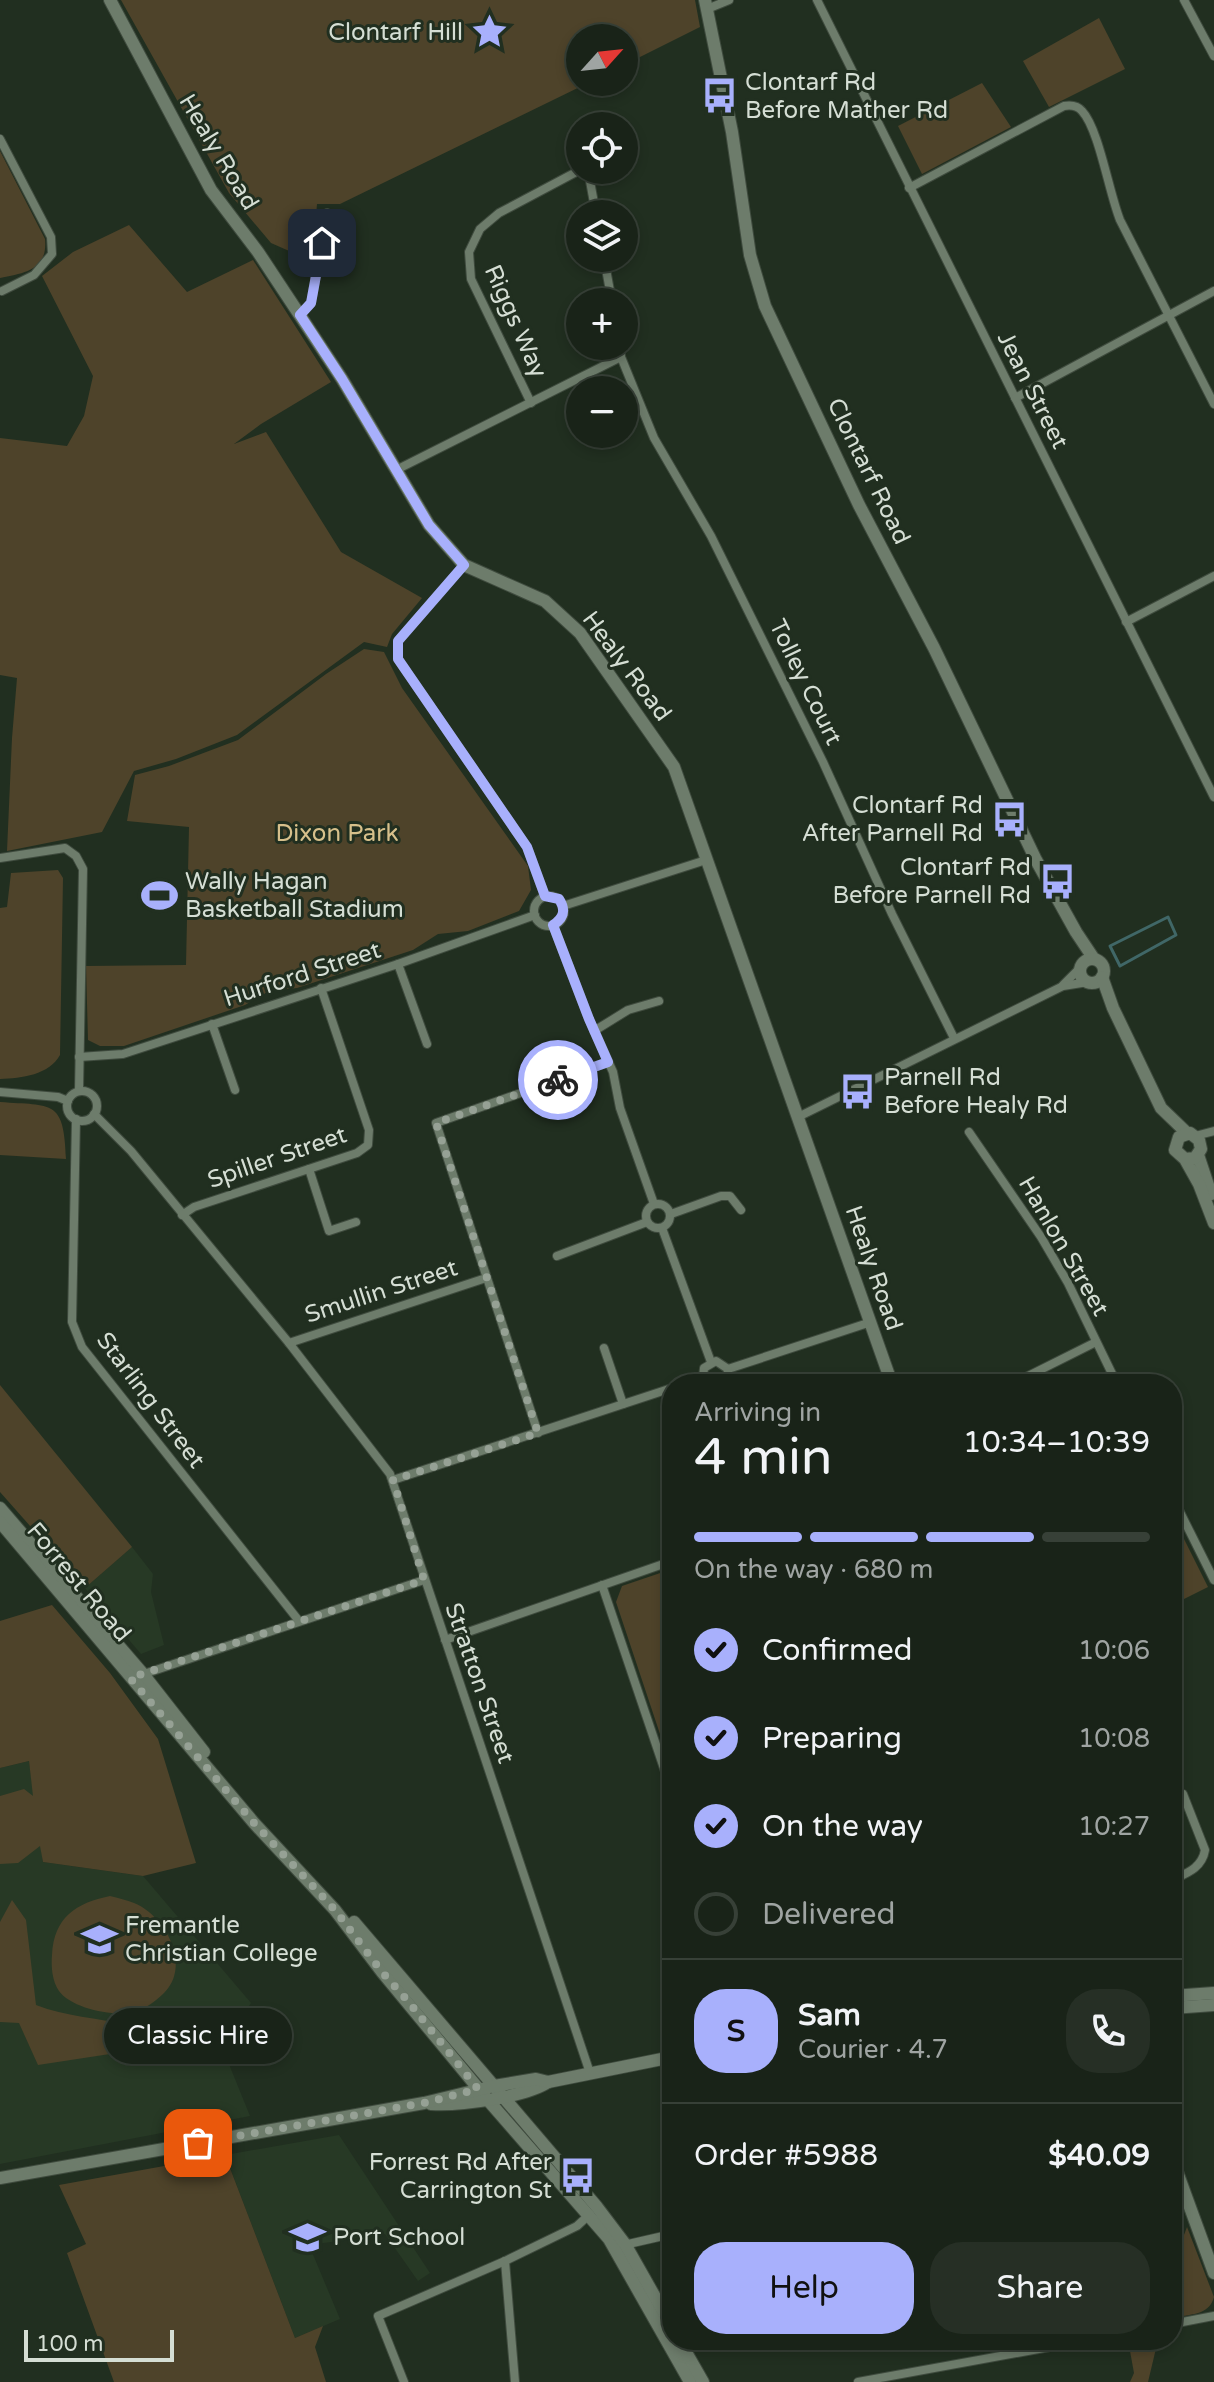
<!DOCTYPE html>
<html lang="en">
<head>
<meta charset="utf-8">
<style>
  body { margin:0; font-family:"Varela Round",sans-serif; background:#262f25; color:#f1f3f6; height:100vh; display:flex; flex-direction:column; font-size:30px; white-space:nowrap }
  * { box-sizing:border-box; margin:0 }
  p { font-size:26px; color:#9fa4a2 }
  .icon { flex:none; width:44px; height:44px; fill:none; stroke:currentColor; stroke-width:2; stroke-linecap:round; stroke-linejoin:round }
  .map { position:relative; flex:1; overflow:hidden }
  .side { position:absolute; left:662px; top:1374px; width:520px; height:976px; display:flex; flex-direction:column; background:#192318; border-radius:32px; box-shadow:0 4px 12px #0003,0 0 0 2px #374037 }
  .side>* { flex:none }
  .needle { width:52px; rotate:63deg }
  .fabs { position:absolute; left:566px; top:24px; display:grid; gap:16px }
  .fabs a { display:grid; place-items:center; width:72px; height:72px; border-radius:50%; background:#192318; box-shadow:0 4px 12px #0003,0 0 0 2px #374037; font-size:40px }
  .scale { position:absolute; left:24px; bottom:20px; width:150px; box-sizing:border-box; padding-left:8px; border:4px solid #d5ded4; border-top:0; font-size:22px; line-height:28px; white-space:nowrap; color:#d5ded4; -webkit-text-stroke:6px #212f20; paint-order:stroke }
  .pin { position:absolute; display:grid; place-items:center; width:68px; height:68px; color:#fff; margin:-34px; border-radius:16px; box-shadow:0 4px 12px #0006 }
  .courier { position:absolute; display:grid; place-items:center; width:80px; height:80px; margin:-40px; border:6px solid #a8b0fc; border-radius:50%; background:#fff; color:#222; box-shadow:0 2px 10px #0007 }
  .bubble { position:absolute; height:56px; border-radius:28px; background:#192318; box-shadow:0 4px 12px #0003,0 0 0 2px #374037; font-size:26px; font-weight:600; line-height:56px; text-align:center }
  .headline em { font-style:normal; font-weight:600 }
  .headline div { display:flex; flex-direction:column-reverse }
  .headline { display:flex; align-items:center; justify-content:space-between; height:136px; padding:0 32px }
  h1 { font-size:52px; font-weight:600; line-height:60px }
  .bar { display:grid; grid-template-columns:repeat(4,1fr); gap:12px 8px; align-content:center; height:96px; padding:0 32px }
  .bar i { height:10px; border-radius:6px; background:#374037 }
  .bar .current { background:#a8b0fc }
  .bar p { grid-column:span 4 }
  .line { display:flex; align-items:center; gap:20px; padding:0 32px; border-top:2px solid #374037 }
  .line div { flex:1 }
  .round { display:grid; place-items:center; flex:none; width:84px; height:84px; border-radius:32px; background:#262f25 }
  ol { padding:0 32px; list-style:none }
  li { display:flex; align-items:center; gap:24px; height:88px }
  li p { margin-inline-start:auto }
  li .icon { padding:8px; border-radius:50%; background:#a8b0fc; color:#111; stroke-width:4 }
  li:last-child { color:#9fa4a2 }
  li i { width:44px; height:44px; border:4px solid #374037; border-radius:50% }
  .action { display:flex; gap:16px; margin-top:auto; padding:16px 32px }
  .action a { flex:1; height:92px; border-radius:32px; background:#a8b0fc; color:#111; font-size:32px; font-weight:600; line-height:92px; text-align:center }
  .action a+a { background:#262f25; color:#f1f3f6 }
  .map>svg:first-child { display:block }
</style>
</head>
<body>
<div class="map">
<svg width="1214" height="2382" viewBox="0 0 1214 2382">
  <rect width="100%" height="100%" fill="#212f20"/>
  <!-- built -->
  <g fill="#273925">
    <polygon points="132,1547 153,1574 151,1592 164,1645 141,1654 85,1588"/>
    <polygon points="29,1761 43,1862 143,1876 251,2003 222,2047 250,2116 0,2164 0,1768"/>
    <polygon points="339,2135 430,2273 418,2281 385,2234 369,2232 353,2239 309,2245 340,2319 295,2338 225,2155"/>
  </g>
  <!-- green -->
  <g fill="#4e432a">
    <polygon points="121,0 695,0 700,27 624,65 624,38 580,38 580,82 590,82 340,204 317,204 313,252 296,254 271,243 229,193"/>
    <polygon points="1099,18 1125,69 1049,107 1023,61"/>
    <polygon points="982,83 1011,127 922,174 898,126"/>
    <path d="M0,151L45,239C48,270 25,273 0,278Z"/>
    <polygon points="129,225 187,292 253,260 331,382 261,424 234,444 266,432 341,552 422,598 392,634 387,647 364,642 237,735 176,759 134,771 102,832 7,851 12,738 17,678 0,675 0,438 67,446 84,416 93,376 42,276 73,252"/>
    <polygon points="364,649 384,652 402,688 528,866 531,890 519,911 468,931 438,934 413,950 297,988 269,991 245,1005 124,1046 100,1046 88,1040 86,966 186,965 189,827 127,821 135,775 169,766 238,740 326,674"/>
    <path d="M58,870L63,878L60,1055C49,1075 22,1078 0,1079V908L7,907L11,873Z"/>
    <path d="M0,1102C53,1106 64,1099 66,1159L0,1155Z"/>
    <polygon points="0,1385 132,1547 85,1588 0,1492"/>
    <polygon points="1176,1523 1208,1587 1172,1605 1172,1526"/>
    <polygon points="672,1569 672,1745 661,1737 616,1602 622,1586"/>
    <polygon points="52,1605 110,1673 158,1739 196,1863 143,1876 43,1862 40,1846 18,1863 0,1864 0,1796 24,1789 33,1796 29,1761 0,1768 0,1621"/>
    <path d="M110,1896C118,1898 127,1900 134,1903C166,1916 192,1966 164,1993C156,2001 144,2010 133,2012C113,2017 71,2008 59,1991C52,1981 51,1966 52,1955C54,1917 76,1903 110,1896Z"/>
    <path d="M12,1900L26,1920L36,2005C66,2017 97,2017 128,2026C151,2012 178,2002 202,2021C209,2027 216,2039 222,2047L126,2064L123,2052L38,2065L19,2023L0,2022V1922Z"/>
    <polygon points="225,2155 295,2338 323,2326 315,2347 326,2382 114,2382 67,2253 86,2244 59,2185"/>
    <path d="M1187,2227L1214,2297C1209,2316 1189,2314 1172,2318V2299L1183,2269L1173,2264Z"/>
    <polygon points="1128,2340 1158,2340 1148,2382 1130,2382 1134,2373"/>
  </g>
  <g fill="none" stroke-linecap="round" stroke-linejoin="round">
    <!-- stream -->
    <polygon stroke="#406767" stroke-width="3" points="1168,917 1176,935 1120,966 1110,946"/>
    <defs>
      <g id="street">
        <polyline points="817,0 1214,797"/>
        <polyline points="1184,0 1214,56"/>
        <polyline points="707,9 729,0"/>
        <polyline points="0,139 51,237 52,254 34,275 2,291"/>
        <polyline points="588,170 596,214"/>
        <path d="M909,188L1064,106C1070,105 1077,105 1082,111C1099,129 1109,193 1120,220L1214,404"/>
        <polyline points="604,258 612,302"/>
        <polyline points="300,315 311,303 327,213"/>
        <polyline points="620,346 621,357 654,438 711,536 823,762 892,914 954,1038"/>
        <polyline points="1015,398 1214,291"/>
        <polyline points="531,403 471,279 469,252 480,229 499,213 580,170"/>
        <polyline points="396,470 621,357"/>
        <polyline points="464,565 398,641 398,659 527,847 545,896"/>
        <polyline points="1126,622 1214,576"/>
        <polyline points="0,858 65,848 76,856 83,869 79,1091"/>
        <circle cx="549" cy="911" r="15"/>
        <polyline points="563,906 706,860"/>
        <polyline points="553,925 589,1019 613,1072 620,1108 654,1204"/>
        <polyline points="398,964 427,1044"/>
        <polyline points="1063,985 1080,968"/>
        <polyline points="212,1024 235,1090"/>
        <polyline points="594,1031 628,1010 659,1001"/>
        <polyline points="79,1057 123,1054 398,964 535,915"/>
        <circle cx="82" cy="1106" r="15"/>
        <polyline points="0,1092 58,1097 68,1101"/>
        <polyline points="94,1114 131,1151 289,1343 390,1474 590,2073"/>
        <polyline points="798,1117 1063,986 1088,982"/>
        <polyline points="76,1119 72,1322 82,1347 299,1621"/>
        <polyline points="969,1132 1041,1237 1068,1283 1117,1384"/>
        <polyline points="1195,1136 1214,1131"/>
        <polyline points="309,1169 329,1231 356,1222"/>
        <circle cx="658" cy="1216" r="12"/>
        <polyline points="671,1214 721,1196 730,1196 741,1210"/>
        <polyline points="182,1215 194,1207 357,1153 368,1145 369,1130 321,988"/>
        <polyline points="662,1228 711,1362"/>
        <polyline points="557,1256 647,1222"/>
        <polyline points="289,1343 486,1278"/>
        <polyline points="604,1348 623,1404"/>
        <polyline points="728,1369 871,1322"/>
        <polyline points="685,1384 703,1378"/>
        <polyline points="707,1384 703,1378 704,1368 716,1361 728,1369 727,1380 724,1384"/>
        <polyline points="1012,1384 1096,1342"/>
        <polyline points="538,1433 436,1123 608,1062"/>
        <polyline points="393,1480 672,1388"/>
        <polyline points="1172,1496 1214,1580"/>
        <polyline points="602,1585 672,1792"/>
        <polyline points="445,1640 672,1561"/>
        <polyline points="141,1675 424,1580"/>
        <path d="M1172,1880C1187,1873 1202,1868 1205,1850L1183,1794"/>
        <polyline points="624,2245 672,2234"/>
        <polyline points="505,2261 515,2382"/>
        <polyline points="1172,2324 1214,2316"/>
        <polyline points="404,2382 378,2316 505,2261 577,2226 590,2214"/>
        <polyline points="858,2382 1088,2340"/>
      </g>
      <g id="secondary">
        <polyline points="110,0 211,190 258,252 342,379 429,525 464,565 545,601 580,633 674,767 892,1384"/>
        <polyline points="705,0 732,132 750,255 765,306 859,505 934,648 1036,860 1076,932 1094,959"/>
        <circle cx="1092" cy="971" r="12"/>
        <polyline points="1102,977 1113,1008 1161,1108 1187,1133"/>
        <polyline points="1198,1155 1211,1194"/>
        <polyline points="1185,1159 1195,1158 1201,1149 1199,1140 1190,1133 1179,1137 1175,1150 1185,1159 1199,1184 1214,1223"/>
        <polyline points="0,1508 143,1674 204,1752"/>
        <polyline points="0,1522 254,1823 335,1910 382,1972 487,2099 609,2239 690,2382"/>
        <polyline points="354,1922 597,2207 625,2244 672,2327"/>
        <polyline points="1172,1996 1214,1993"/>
        <polyline points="1172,2008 1214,2005"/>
        <path d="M431,2104C458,2106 526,2097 548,2082"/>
        <polyline points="1172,2158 1214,2273"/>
        <polyline points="0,2178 424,2103 494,2086 536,2079 548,2082 672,2057"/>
        <polyline points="679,2340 703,2382"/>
      </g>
    </defs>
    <!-- street casing -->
    <use href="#street" stroke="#3f4b3e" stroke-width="10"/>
    <!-- secondary casing -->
    <use href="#secondary" stroke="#3f4b3e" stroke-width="14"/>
    <!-- street -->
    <use href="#street" stroke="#6d7c6b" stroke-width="8"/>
    <!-- secondary -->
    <use href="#secondary" stroke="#6d7c6b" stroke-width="12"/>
  </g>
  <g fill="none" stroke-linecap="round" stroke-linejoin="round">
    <!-- done -->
    <polyline stroke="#96a195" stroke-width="8" stroke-dasharray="0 14.4" points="198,2143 424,2103 478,2089 407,2000 382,1972 335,1910 254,1823 130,1678 424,1580 393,1480 538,1433 436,1123 558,1080"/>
    <!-- route -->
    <path stroke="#a8b0fc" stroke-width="10" d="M322,243L311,303L300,315L342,379L429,525L464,565L398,641V659L527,847L545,896L559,899C566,910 564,918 553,925L589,1019L608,1062L558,1080"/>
  </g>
  <!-- icons -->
  <defs>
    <symbol id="sight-bare" viewBox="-9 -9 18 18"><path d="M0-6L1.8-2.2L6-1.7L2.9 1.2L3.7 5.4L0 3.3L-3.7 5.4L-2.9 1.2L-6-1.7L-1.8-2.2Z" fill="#a8b0fc" stroke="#212f20" stroke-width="2.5" paint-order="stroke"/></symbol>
    <symbol id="bus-bare" viewBox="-9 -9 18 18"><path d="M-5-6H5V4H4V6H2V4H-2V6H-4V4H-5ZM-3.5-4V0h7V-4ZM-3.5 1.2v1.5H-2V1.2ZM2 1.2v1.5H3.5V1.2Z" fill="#a8b0fc" stroke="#212f20" stroke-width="2.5" paint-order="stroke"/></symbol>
    <symbol id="stadium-bare" viewBox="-9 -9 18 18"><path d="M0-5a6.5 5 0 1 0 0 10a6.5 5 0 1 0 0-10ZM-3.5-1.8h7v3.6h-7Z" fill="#a8b0fc" stroke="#212f20" stroke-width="2.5" paint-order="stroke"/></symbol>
    <symbol id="school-bare" viewBox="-9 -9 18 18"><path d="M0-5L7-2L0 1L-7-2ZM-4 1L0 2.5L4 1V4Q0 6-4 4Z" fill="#a8b0fc" stroke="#212f20" stroke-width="2.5" paint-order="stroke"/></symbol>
  </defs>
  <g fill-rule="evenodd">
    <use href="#sight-bare" x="464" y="6" width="51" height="51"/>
    <use href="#bus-bare" x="694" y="70" width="51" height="51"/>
    <use href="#bus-bare" x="984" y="794" width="51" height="51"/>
    <use href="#bus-bare" x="1032" y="856" width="51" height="51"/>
    <use href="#stadium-bare" x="134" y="870" width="51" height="51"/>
    <use href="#bus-bare" x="832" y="1066" width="51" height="51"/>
    <use href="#school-bare" x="74" y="1914" width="51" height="51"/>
    <use href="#bus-bare" x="552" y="2150" width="51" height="51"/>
    <use href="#school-bare" x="282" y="2212" width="51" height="51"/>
  </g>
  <g text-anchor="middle" stroke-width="6" stroke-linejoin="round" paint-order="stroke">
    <!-- poi labels -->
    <g font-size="24" fill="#d5ded4" stroke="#212f20" text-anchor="start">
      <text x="463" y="40" text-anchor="end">Clontarf Hill</text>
      <text x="745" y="90">Clontarf Rd<tspan x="745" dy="28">Before Mather Rd</tspan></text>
      <text x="983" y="813" text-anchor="end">Clontarf Rd<tspan x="983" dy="28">After Parnell Rd</tspan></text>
      <text x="1031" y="875" text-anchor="end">Clontarf Rd<tspan x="1031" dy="28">Before Parnell Rd</tspan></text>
      <text x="185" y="889">Wally Hagan<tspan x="185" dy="28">Basketball Stadium</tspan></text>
      <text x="884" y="1085">Parnell Rd<tspan x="884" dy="28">Before Healy Rd</tspan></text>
      <text x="125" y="1933">Fremantle<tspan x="125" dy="28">Christian College</tspan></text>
      <text x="552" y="2170" text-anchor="end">Forrest Rd After<tspan x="552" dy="28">Carrington St</tspan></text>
      <text x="333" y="2245">Port School</text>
    </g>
    <!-- street labels -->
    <g font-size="24" fill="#d5ded4" stroke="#212f20">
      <text transform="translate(219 152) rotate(59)" y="8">Healy Road</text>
      <text transform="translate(516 321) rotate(66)" y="8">Riggs Way</text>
      <text transform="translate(1033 390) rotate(63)" y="8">Jean Street</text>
      <text transform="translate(869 471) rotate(64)" y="8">Clontarf Road</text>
      <text transform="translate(627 666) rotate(53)" y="8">Healy Road</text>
      <text transform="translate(806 682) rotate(64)" y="8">Tolley Court</text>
      <text transform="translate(302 974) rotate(-18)" y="8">Hurford Street</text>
      <text transform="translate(277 1157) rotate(-19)" y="8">Spiller Street</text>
      <text transform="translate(1064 1246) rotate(60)" y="8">Hanlon Street</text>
      <text transform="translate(874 1268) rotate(71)" y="8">Healy Road</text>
      <text transform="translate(381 1291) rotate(-18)" y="8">Smullin Street</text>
      <text transform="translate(151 1400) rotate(53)" y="8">Starling Street</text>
      <text transform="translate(79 1582) rotate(50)" y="8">Forrest Road</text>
      <text transform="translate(480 1683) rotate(71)" y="8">Stratton Street</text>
    </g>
    <!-- park labels -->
    <g font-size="24" fill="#d7c08b" stroke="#212f20">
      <text x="337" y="841">Dixon Park</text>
    </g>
  </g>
</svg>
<div class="fabs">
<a><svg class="needle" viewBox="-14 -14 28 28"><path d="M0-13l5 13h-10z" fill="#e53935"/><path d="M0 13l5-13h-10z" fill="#9fa4a2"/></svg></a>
<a><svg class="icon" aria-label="locate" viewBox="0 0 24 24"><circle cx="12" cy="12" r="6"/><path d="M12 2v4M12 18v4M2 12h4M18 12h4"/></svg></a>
<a><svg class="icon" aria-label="layers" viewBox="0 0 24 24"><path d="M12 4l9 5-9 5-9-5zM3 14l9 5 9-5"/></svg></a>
<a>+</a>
<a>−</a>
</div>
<div class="scale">100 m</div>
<div class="pin" style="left:198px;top:2143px;background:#ea580c"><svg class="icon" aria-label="bag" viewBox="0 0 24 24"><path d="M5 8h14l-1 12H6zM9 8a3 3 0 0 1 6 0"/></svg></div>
<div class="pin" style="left:322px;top:243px;background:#1f2937"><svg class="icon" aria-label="home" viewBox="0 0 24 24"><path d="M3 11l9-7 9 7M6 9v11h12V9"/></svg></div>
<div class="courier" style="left:558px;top:1080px"><svg class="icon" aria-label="bike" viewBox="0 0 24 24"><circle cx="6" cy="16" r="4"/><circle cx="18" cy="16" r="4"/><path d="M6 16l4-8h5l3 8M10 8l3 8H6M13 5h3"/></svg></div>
<div class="bubble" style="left:104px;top:2008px;width:188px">Classic Hire</div>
<section class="side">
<div class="headline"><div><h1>4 min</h1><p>Arriving in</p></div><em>10:34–10:39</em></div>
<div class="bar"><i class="current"></i><i class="current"></i><i class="current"></i><i></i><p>On the way · 680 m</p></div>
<ol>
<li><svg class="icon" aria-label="check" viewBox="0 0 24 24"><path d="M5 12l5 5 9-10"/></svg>Confirmed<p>10:06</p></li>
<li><svg class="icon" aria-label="check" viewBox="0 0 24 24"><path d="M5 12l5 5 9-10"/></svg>Preparing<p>10:08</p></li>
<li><svg class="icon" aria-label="check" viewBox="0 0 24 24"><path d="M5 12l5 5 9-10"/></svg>On the way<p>10:27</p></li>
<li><i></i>Delivered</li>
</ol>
<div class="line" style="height:144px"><b class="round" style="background:#a8b0fc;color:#111">S</b><div><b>Sam</b><p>Courier · 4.7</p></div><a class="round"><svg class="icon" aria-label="phone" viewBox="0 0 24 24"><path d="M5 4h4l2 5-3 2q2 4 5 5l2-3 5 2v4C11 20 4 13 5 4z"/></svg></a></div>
<div class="line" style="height:104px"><div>Order #5988</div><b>$40.09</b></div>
<div class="action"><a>Help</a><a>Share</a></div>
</section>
</div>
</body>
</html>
